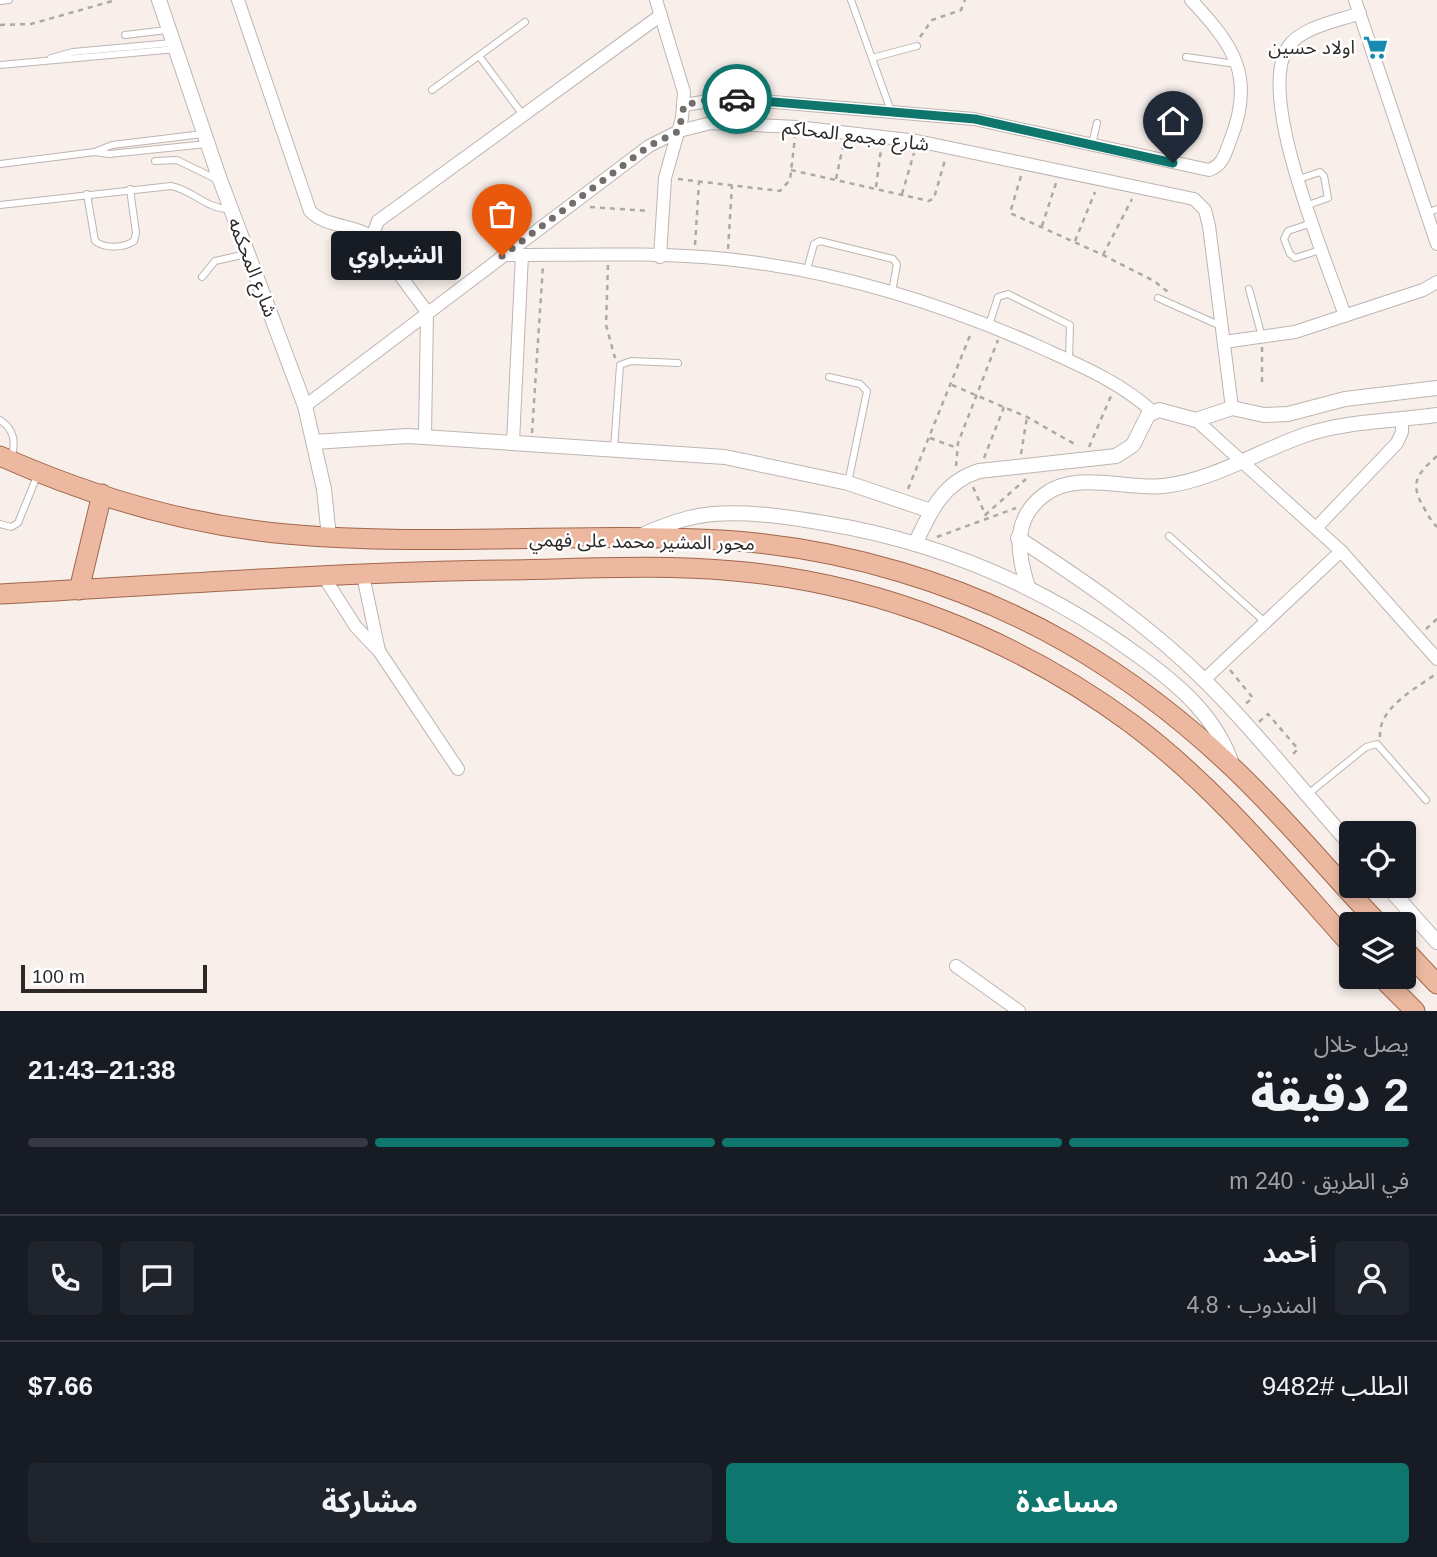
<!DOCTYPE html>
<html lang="ar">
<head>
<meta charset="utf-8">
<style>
  body { margin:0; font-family:Arial,"Noto Sans Arabic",sans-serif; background:#20242c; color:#f1f3f6; direction:rtl; height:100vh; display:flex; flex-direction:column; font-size:26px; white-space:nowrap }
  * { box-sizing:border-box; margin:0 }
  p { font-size:23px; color:#9ea1a6 }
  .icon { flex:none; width:38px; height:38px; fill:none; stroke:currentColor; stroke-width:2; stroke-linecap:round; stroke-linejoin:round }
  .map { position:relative; height:1011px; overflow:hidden; direction:ltr }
  .panel { display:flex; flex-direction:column; background:#171b24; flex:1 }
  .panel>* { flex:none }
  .controls { position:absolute; left:1339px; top:821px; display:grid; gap:14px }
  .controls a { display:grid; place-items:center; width:77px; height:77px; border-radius:7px; background:#171b24; box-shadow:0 4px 10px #0003; font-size:35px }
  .scale { position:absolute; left:21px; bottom:18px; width:186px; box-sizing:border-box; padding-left:7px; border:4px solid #2c2827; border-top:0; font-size:19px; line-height:24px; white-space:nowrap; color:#2c2827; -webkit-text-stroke:5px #fff; paint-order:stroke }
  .pin { position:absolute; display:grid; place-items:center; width:60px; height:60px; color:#fff; margin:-72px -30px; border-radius:50% 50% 50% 0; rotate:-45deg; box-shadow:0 0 7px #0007 }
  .pin .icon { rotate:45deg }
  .courier { position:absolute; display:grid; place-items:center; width:70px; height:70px; margin:-35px; border:5px solid #0f766e; border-radius:50%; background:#fff; color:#222; box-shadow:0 2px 9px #0007 }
  .bubble { position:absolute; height:49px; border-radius:7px; background:#171b24; box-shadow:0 4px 10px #0003; font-size:23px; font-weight:800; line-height:49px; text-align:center; direction:rtl }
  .overview em { font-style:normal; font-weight:800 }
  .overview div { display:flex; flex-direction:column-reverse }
  .overview { display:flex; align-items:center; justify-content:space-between; height:119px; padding:0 28px }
  h1 { font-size:46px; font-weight:800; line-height:52px }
  .bar { display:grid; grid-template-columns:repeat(4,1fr); gap:10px 7px; align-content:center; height:84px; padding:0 28px }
  .bar i { height:9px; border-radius:5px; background:#363941 }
  .bar .active { background:#0f766e }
  .bar p { grid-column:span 4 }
  .line { display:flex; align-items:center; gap:18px; padding:0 28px; border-top:2px solid #363941 }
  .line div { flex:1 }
  .round { display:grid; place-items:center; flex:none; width:74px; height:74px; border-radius:7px; background:#20242c }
  .action { display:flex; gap:14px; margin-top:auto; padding:14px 28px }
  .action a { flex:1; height:80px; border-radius:7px; background:#0f766e; color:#fff; font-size:28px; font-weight:800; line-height:80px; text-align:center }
  .action a+a { background:#20242c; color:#f1f3f6 }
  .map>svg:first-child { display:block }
</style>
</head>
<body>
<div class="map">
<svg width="1437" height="1011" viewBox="0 0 1437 1011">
  <rect width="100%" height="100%" fill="#f8efeb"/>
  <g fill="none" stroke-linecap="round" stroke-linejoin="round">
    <defs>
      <g id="service">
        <polyline points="851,0 891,111"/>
        <polyline points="0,1 9,0"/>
        <polyline points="125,35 167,30"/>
        <polyline points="479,56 523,115"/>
        <polyline points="1186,57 1236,64"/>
        <polyline points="51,58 73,52 172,43"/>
        <polyline points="872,58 917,46"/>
        <polyline points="0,65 176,49"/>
        <polyline points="432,90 525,22"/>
        <polyline points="1092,144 1097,123"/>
        <polyline points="95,152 112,145 203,134"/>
        <polyline points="155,161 177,160 218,180"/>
        <polyline points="0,164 95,152 109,154 207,144"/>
        <polyline points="1299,179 1320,172 1324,176 1328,198 1308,205"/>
        <path d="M87,194L95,241C105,249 124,248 134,241L136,233L130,189"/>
        <path d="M0,205L171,186C193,190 206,209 229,209"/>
        <polyline points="1427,213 1437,209"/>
        <polyline points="1312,223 1288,231 1284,239 1290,254 1295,258 1320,250"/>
        <polyline points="806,273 814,244 820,241 893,259 897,264 892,292"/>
        <polyline points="202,277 215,261 246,254"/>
        <polyline points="1249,289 1262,337"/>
        <polyline points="1158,298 1221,326"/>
        <polyline points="989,325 998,297 1008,294 1070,325 1069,360"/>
        <polyline points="829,377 860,384 867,391 848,483"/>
        <path d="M0,420C15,430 16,443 11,459"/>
        <polyline points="614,449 620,365 631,361 678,363"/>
        <polyline points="0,524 11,527 18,523 37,476"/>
        <polyline points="1169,536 1265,622"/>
        <polyline points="1308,794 1366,747 1377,744 1426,800"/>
      </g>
      <g id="minor">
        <path d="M238,0L310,211C327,228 353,224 372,237L427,312L425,436"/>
        <polyline points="656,0 684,92 682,118 665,178 660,257"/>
        <polyline points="1355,0 1437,244"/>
        <path d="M684,105L727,98L974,119L1209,170C1223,165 1225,154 1230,141C1256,77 1234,46 1191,0"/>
        <polyline points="372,237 378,221 385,216 661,15"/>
        <path d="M503,255C577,255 653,252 726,259C832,270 937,302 1033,344C1076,364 1118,380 1153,412"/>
        <path d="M1345,316C1327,261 1255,96 1288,47C1301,27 1338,21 1360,13"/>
        <polyline points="1224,342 1295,332 1423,290 1437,282"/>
        <polyline points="305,406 649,146 679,131 711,123 797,127 917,141 1194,199 1205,210 1209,226 1232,408"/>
        <polyline points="1196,420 1341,551 1437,659"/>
        <polyline points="513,442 522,255"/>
        <polyline points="1316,528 1397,443 1402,432 1402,420"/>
        <polyline points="362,571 379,651"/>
        <polyline points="322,574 356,627 379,651 458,769"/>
        <polyline points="1204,680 1341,551"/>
        <polyline points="956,966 1019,1011"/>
      </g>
      <g id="tertiary">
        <polyline points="159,0 219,177 305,406 324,489 329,537"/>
        <polyline points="314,442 408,436 725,457 848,483 931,511"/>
        <path d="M642,535C665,525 688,516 713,514C750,511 788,517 824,523C940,542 1044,586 1139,656C1180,686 1217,717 1233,767"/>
        <path d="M1018,538C1084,581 1149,625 1205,681C1257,732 1302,791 1351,845"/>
        <path d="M915,544C930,512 943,482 979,471L1116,456L1133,445L1148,415L1159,410L1196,420L1232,408L1264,415L1288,414L1345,399L1437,388"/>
        <path d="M1028,587C1017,553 1012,519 1044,495C1076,470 1126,490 1164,486C1214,480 1258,451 1305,435C1346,421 1394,421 1437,415"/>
        <polyline points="1387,886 1437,942"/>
      </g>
      <g id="primary">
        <path d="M0,456C90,496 188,525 286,534C430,547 576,532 721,540C841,547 965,584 1069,644C1129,679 1183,720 1233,768C1285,817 1330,873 1379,924"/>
        <polyline points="79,590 102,494"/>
        <path d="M0,594C168,585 336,572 504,570C581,569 658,564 734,571C877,583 1017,639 1132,724C1216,787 1281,867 1351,945"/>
        <polyline points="1404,949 1437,984"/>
        <polyline points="1380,976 1415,1011"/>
      </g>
    </defs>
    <!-- service casing -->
    <use href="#service" stroke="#bdb5b1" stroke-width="8"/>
    <!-- minor casing -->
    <use href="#minor" stroke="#bdb5b1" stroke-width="14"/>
    <!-- tertiary casing -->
    <use href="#tertiary" stroke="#bdb5b1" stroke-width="16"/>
    <!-- primary casing -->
    <use href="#primary" stroke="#a0674b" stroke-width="21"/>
    <!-- path -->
    <g stroke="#aea7a4" stroke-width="2.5" stroke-dasharray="5 5" stroke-linecap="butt">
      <polyline points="0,25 31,24 116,0"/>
      <polyline points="920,37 932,20 961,10 965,0"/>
      <polyline points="791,170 929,201 934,198 945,160"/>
      <polyline points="1021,176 1010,213 1103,255 1154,281 1168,292"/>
      <polyline points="678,179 780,191 790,180 795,137"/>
      <polyline points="836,179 843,146"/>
      <polyline points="876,187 881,149"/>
      <polyline points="902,194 914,153"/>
      <polyline points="590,207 650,211"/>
      <polyline points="1042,226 1056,183"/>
      <polyline points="1075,241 1095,192"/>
      <polyline points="695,245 699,182"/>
      <polyline points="728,249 732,186"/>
      <polyline points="1103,255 1132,199"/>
      <polyline points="608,265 606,325 615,358"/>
      <polyline points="1262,347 1262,385"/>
      <polyline points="952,385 1027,417 1078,446"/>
      <polyline points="532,433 543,265"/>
      <polyline points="930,438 957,448"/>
      <polyline points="1089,447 1111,396"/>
      <polyline points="1021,454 1027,417"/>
      <path d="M1437,456C1417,474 1409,483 1424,508C1428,515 1431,521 1437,527"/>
      <polyline points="984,458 1004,407"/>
      <polyline points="956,466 958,443 998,340"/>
      <polyline points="973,487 986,516"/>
      <polyline points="908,489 971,333"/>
      <polyline points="985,515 1026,479"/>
      <polyline points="937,537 1016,508"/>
      <polyline points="1426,629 1437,619"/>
      <polyline points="1230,670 1253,698 1245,704"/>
      <polyline points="1259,722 1268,714 1298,749 1292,755"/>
      <path d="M1380,737C1378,707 1416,689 1437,673"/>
    </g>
    <!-- service -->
    <use href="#service" stroke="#fff" stroke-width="6"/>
    <!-- minor -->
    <use href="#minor" stroke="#fff" stroke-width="12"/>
    <!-- tertiary -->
    <use href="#tertiary" stroke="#fff" stroke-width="14"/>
    <!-- primary -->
    <use href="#primary" stroke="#ecb89f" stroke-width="19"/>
  </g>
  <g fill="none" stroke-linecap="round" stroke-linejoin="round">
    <!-- done -->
    <polyline stroke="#736e6c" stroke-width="7" stroke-dasharray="0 12.6" points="502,256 649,146 679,131 684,105 711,99 737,99"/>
    <!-- route -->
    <polyline stroke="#0f766e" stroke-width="9" points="737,99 975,119 1173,163"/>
  </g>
  <!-- icons -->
  <defs>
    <symbol id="supermarket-bare" viewBox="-9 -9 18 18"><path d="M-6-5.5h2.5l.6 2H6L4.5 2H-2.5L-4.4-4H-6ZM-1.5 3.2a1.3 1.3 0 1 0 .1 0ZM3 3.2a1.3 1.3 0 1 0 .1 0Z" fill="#178aaf" stroke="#fff" stroke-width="2.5" paint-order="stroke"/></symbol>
  </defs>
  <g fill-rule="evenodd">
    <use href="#supermarket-bare" x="1358" y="30" width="35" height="35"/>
  </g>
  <g text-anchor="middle" stroke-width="5" stroke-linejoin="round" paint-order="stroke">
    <!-- poi labels -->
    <g font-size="19" fill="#2c2827" stroke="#fff" text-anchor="end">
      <text x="1355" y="54">اولاد حسين</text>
    </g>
    <!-- street labels -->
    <g font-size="19" fill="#2c2827" stroke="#fff">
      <text transform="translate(856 135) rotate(7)" y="7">شارع مجمع المحاكم</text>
      <text transform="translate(253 267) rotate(69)" y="7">شارع المحكمه</text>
      <text transform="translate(642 541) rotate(1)" y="7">محور المشير محمد على فهمي</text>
    </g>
  </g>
</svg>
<div class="controls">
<a><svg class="icon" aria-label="locate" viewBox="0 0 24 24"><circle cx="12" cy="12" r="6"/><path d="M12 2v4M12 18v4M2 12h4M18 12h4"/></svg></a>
<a><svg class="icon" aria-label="layers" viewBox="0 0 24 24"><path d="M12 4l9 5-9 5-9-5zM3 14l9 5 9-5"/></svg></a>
</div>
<div class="scale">100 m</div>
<div class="pin" style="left:502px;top:256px;background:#ea580c"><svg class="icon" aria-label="bag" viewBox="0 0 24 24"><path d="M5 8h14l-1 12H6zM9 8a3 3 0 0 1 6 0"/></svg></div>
<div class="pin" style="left:1173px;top:163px;background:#1f2937"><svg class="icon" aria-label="home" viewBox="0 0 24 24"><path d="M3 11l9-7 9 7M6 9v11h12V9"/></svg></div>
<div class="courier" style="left:737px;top:99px"><svg class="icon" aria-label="car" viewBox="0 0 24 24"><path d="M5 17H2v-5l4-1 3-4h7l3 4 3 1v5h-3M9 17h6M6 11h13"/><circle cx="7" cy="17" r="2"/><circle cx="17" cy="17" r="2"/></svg></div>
<div class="bubble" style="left:331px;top:231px;width:130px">الشبراوي</div>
</div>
<section class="panel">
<div class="overview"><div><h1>2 دقيقة</h1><p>يصل خلال</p></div><em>21:38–21:43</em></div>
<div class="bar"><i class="active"></i><i class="active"></i><i class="active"></i><i></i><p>في الطريق · 240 m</p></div>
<div class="line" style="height:126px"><a class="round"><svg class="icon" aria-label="person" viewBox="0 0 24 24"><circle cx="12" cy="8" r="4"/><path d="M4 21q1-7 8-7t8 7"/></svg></a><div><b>أحمد</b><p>المندوب · 4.8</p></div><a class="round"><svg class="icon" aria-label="chat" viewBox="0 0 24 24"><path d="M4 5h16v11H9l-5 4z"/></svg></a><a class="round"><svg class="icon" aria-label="phone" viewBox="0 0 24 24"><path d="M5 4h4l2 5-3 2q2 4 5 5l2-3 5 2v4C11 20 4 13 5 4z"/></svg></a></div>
<div class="line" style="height:91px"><div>الطلب #9482</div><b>$7.66</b></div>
<div class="action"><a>مساعدة</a><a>مشاركة</a></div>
</section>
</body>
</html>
